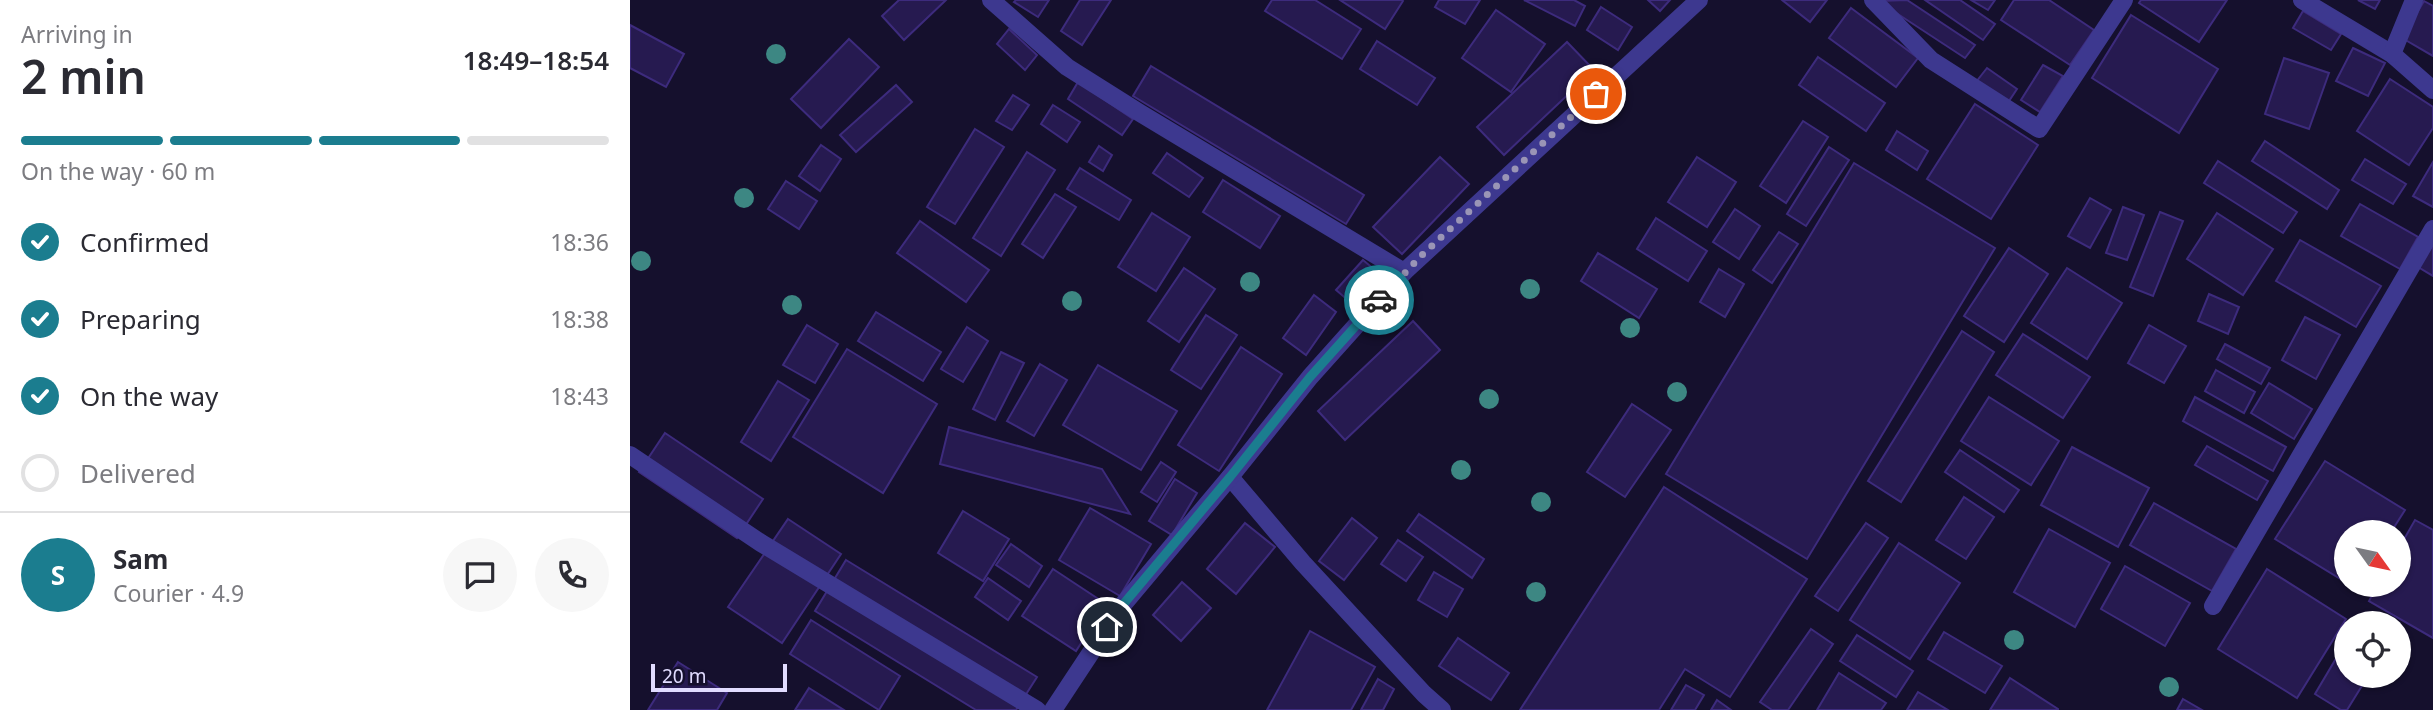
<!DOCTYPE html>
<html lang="en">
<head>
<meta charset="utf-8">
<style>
  body { margin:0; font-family:"Noto Sans",sans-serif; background:#f7f7f7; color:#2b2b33; height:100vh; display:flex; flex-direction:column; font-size:26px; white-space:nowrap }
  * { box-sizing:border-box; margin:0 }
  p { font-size:23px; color:#7c7c81 }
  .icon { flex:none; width:38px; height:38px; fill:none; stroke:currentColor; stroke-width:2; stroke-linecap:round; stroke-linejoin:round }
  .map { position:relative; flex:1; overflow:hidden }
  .panel { display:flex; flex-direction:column; background:#fff; width:630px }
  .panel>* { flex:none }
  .needle { width:46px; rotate:123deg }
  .fabs { position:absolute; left:1704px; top:520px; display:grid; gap:14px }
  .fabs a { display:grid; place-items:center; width:77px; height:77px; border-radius:50%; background:#fff; box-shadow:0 2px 5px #0004; font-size:35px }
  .scale { position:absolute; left:21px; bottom:18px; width:136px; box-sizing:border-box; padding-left:7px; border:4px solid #e1dcff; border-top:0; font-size:19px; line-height:24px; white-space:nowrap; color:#e1dcff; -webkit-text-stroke:5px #15102d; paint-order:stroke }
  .pin { position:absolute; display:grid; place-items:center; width:60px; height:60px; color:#fff; margin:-30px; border:4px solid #fff; border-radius:50%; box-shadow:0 2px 7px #0007 }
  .courier { position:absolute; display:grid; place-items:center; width:70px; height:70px; margin:-35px; border:5px solid #1b7d8f; border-radius:50%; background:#fff; color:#222; box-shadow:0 2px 9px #0007 }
  .head em { font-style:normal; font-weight:600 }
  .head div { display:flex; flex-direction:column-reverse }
  .head { display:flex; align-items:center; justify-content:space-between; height:119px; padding:0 21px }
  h1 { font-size:46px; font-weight:600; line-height:52px }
  .bar { display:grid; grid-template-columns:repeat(4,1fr); gap:10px 7px; align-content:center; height:84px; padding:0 21px }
  .bar i { height:9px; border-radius:5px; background:#e1e1e2 }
  .bar .on { background:#1b7d8f }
  .bar p { grid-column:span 4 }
  .line { display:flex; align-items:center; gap:18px; padding:0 21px; border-top:2px solid #e1e1e2 }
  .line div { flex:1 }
  .round { display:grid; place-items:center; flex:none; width:74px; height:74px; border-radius:37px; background:#f7f7f7 }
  ol { padding:0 21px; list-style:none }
  li { display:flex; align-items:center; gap:21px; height:77px }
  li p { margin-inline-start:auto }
  li .icon { padding:7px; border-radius:50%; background:#1b7d8f; color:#fff; stroke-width:4 }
  li:last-child { color:#7c7c81 }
  li i { width:38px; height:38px; border:4px solid #e1e1e2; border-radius:50% }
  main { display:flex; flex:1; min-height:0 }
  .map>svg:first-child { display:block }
</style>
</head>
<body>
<main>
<section class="panel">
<div class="head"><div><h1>2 min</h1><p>Arriving in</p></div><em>18:49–18:54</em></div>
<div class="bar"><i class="on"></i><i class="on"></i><i class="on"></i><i></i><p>On the way · 60 m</p></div>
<ol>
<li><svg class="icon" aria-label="check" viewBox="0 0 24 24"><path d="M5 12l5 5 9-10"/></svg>Confirmed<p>18:36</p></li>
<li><svg class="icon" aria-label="check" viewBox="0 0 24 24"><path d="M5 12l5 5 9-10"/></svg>Preparing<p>18:38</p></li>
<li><svg class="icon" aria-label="check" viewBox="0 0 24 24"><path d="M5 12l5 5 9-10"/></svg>On the way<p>18:43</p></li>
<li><i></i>Delivered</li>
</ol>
<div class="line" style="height:126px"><b class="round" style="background:#1b7d8f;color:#fff">S</b><div><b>Sam</b><p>Courier · 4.9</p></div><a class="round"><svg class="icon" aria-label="chat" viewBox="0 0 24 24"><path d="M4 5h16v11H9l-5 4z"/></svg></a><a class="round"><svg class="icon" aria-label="phone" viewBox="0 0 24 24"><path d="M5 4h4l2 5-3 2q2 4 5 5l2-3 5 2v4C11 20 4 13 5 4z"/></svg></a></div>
</section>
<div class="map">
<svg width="1803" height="710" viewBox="0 0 1803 710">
  <rect width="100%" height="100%" fill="#15102d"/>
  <!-- building -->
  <g fill="#261a50" stroke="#3d2b7d" stroke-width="2">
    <polygon points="269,0 316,0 274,40 252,16"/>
    <polygon points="386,0 419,0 408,17 384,2"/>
    <polygon points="450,0 481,0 452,45 431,31"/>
    <polygon points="642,0 685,0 731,29 712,59 635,11"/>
    <polygon points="710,0 772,0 773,1 755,29"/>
    <polygon points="809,0 850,0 835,24 805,7"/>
    <polygon points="894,0 944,0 955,6 945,26"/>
    <polygon points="1018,0 1040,0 1030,11"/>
    <polygon points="1152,0 1197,0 1180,22"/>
    <polygon points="1277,0 1345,45 1335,58 1248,1"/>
    <polygon points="1295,0 1330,0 1365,24 1353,40"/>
    <polygon points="1341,0 1365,0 1358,10"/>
    <polygon points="1384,0 1419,0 1464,30 1440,65 1371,20"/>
    <polygon points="1511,0 1597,0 1569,42 1509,3"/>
    <polygon points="1728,0 1750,0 1745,9"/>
    <polygon points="1794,1 1803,6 1803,56 1772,38"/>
    <polygon points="971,7 1002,27 988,50 957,30"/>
    <polygon points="1221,8 1288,58 1266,87 1199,38"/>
    <polygon points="866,10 915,44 881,92 832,58"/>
    <polygon points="1673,11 1711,34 1701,50 1663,28"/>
    <polygon points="1501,15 1588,69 1549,133 1462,78"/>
    <polygon points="0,25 54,54 36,87 0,68"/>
    <polygon points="379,29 407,55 395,70 367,44"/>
    <polygon points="219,39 249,67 191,128 161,99"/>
    <polygon points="747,41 805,78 787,105 730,69"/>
    <polygon points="937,42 964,70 874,155 847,127"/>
    <polygon points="1723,48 1755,63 1738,96 1706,81"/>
    <polygon points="1188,57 1255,103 1236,131 1169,85"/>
    <polygon points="1654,58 1699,73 1679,129 1635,114"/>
    <polygon points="1413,65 1433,76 1410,112 1391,100"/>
    <polygon points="521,66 734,195 716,224 503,96"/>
    <polygon points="1357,68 1387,89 1377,104 1346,82"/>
    <polygon points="1760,79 1803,107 1803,128 1779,165 1727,131"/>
    <polygon points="448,82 503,119 492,135 438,99"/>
    <polygon points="266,85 282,102 226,152 210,135"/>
    <polygon points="383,95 399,105 382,130 366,121"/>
    <polygon points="1345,104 1408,145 1361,219 1297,179"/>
    <polygon points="423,105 450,122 437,142 411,124"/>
    <polygon points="1173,121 1198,137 1156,203 1130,186"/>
    <polygon points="345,129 374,147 325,224 297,207"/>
    <polygon points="1267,131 1298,151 1287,170 1256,150"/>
    <polygon points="1635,141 1709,190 1697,209 1622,161"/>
    <polygon points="191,145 211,159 190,191 169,176"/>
    <polygon points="469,146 482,155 473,171 459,162"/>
    <polygon points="1199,147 1219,160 1176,226 1157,214"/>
    <polygon points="397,152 425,170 371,256 343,238"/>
    <polygon points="537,153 573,178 559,197 523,173"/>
    <polygon points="810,157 839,184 772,254 743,227"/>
    <polygon points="1067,157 1106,182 1077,227 1038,202"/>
    <polygon points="1735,159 1776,184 1763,204 1722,180"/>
    <polygon points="1588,161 1667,212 1653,233 1574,183"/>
    <polygon points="1803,162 1803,207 1783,196"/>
    <polygon points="1224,163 1365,248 1177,559 1036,474"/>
    <polygon points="450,168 501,200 489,220 437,189"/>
    <polygon points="593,180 650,216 630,248 573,212"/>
    <polygon points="156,181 187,201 169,229 138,209"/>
    <polygon points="425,194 446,207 413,258 392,244"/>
    <polygon points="1460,198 1481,210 1460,248 1438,236"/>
    <polygon points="1730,204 1788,237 1770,269 1711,236"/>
    <polygon points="1493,207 1514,215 1497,260 1476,253"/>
    <polygon points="1105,209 1130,226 1109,259 1083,242"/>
    <polygon points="1530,212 1553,221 1523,296 1500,287"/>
    <polygon points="522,213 560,237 526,291 488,267"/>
    <polygon points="1587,213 1643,249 1613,295 1557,259"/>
    <polygon points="1026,218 1077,251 1058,281 1007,249"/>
    <polygon points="290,221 359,270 336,302 267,253"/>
    <polygon points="1149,232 1168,244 1142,283 1123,270"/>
    <polygon points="1670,240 1751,286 1726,327 1646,281"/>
    <polygon points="1803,244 1803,276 1788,267"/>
    <polygon points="1379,248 1418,274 1374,342 1334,316"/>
    <polygon points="968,253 1027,289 1009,318 951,281"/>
    <polygon points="733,260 752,276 726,307 706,290"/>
    <polygon points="554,268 585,289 549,342 518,321"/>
    <polygon points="1437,268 1492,303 1457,359 1401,323"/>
    <polygon points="1089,269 1114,284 1095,317 1070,302"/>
    <polygon points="1579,294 1609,307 1598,334 1568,321"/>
    <polygon points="684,295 706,312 676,355 653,338"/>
    <polygon points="246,312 311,352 293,381 228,341"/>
    <polygon points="576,315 607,335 571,389 541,370"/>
    <polygon points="1675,317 1710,335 1686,379 1652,360"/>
    <polygon points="783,321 810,350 715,440 688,411"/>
    <polygon points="177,325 208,344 185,383 153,365"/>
    <polygon points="1519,325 1556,346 1534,383 1498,363"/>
    <polygon points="337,327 358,341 333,382 311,369"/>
    <polygon points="1332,331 1364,352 1271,502 1238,481"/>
    <polygon points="1393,334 1460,377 1433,418 1366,375"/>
    <polygon points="1595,344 1640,368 1631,384 1587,359"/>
    <polygon points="611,347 652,374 589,471 548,445"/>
    <polygon points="217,349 307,404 253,493 163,437"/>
    <polygon points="371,352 394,363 365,420 343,409"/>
    <polygon points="410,364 437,380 404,436 377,421"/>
    <polygon points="468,365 547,411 511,470 433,425"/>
    <polygon points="1586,370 1625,392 1614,413 1575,391"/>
    <polygon points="148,381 179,400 141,461 111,442"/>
    <polygon points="1639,383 1682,409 1664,439 1621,413"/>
    <polygon points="1359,397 1429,441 1401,485 1331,441"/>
    <polygon points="1565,397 1656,447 1643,471 1553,421"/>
    <polygon points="1002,404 1041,430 995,497 957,472"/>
    <polygon points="319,427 472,469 500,514 310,464"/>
    <polygon points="35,433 133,499 107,538 9,472"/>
    <polygon points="1577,446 1638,481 1627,500 1565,465"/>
    <polygon points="1442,447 1519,488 1488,547 1411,505"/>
    <polygon points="1330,450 1389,490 1374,512 1315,472"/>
    <polygon points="1695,461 1775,510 1761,532 1717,532 1717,583 1645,539"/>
    <polygon points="531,462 546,472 527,502 511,492"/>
    <polygon points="545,479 567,493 542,535 519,521"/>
    <polygon points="1034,487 1177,579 1100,697 1055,669 1029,710 890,710"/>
    <polygon points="1334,497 1364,517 1336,559 1306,540"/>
    <polygon points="1524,503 1606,549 1582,591 1500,545"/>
    <polygon points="460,508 521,544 490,596 429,560"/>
    <polygon points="333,511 379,539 353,581 308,553"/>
    <polygon points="789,514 854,559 842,578 777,531"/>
    <polygon points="722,518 747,538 714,580 689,561"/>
    <polygon points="158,519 211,554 152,643 98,607"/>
    <polygon points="1785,520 1803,530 1803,638 1739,601 1748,584 1769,584 1769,548"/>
    <polygon points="615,523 645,547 606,594 577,569"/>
    <polygon points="1236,523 1258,538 1208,611 1185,596"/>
    <polygon points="1419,529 1480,563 1445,627 1384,592"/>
    <polygon points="768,540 793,557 776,581 751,564"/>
    <polygon points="1269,543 1330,583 1280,659 1220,620"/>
    <polygon points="381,544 412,566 399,587 366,565"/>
    <polygon points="216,560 407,677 386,710 346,710 185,611"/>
    <polygon points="1495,566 1560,603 1535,646 1471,609"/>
    <polygon points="423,569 476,604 446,651 392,616"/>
    <polygon points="1637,569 1716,619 1667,698 1588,649"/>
    <polygon points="804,572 833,589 817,617 788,600"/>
    <polygon points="358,578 391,601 378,620 345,597"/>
    <polygon points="552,582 581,608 551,641 523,615"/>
    <polygon points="1732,614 1748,623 1727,623"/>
    <polygon points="181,620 270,676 249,710 160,654"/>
    <polygon points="1181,629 1203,644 1158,710 1142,710 1130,702"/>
    <polygon points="680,631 745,667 721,710 637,710"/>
    <polygon points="1314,632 1372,666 1355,693 1298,659"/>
    <polygon points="1227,635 1283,671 1266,697 1210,661"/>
    <polygon points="828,638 879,673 861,700 809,666"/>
    <polygon points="1717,640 1717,676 1738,676 1717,710 1711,710 1685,694"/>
    <polygon points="48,662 97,693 87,710 18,710"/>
    <polygon points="1209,673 1256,703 1251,710 1187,710"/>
    <polygon points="1380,678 1428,709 1428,710 1360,710"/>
    <polygon points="748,679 764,689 753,710 731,710"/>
    <polygon points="1056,685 1074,695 1065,710 1041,710"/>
    <polygon points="179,688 214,710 165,710"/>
    <polygon points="1288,692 1318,710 1277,710"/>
    <polygon points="1553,699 1572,710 1547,710"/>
    <polygon points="1087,700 1101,710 1081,710"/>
  </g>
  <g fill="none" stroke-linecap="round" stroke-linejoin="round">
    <!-- minor -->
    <g stroke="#3d388f" stroke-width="18">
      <polyline points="361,0 437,67 510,113 774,272"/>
      <polyline points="1243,0 1301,60 1409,129 1494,0"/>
      <polyline points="1672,0 1762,54 1803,90"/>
      <polyline points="1762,54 1784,0"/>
      <polyline points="0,455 131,543 407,710"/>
      <polyline points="600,477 673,563 794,694 812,710"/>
      <polyline points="1583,606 1803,229"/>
      <polyline points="423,710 491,607 600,477 680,377 774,272 1069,0"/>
    </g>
  </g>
  <!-- trees -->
  <g fill="#3d8783">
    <circle cx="146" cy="54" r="10"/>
    <circle cx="114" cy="198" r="10"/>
    <circle cx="11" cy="261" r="10"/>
    <circle cx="620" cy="282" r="10"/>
    <circle cx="900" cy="289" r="10"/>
    <circle cx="442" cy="301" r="10"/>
    <circle cx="162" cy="305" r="10"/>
    <circle cx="1000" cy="328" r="10"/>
    <circle cx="1047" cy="392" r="10"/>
    <circle cx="859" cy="399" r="10"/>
    <circle cx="831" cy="470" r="10"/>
    <circle cx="911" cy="502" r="10"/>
    <circle cx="906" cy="592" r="10"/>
    <circle cx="1384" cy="640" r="10"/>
    <circle cx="1539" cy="687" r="10"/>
  </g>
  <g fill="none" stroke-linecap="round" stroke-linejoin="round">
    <!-- done -->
    <polyline stroke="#9a95b6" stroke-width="7" stroke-dasharray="0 12.6" points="749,300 792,255 966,94"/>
    <!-- route -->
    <polyline stroke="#1b7d8f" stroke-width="9" points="477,627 491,607 600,477 680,377 749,300"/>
  </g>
</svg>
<div class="fabs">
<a><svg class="needle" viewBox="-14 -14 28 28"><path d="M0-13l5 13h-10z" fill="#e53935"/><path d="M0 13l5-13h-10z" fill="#7c7c81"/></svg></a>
<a><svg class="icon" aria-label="locate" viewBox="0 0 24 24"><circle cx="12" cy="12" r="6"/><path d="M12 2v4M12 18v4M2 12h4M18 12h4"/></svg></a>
</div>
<div class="scale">20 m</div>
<div class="pin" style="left:966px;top:94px;background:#ea580c"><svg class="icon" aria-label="bag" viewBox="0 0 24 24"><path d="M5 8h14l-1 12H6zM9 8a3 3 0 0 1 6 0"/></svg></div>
<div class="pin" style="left:477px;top:627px;background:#1f2937"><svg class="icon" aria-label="home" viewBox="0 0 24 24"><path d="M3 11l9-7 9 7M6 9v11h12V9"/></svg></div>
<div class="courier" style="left:749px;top:300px"><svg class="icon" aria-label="car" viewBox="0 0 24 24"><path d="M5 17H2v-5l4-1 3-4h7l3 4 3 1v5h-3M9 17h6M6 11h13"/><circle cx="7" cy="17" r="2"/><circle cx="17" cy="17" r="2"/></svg></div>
</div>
</main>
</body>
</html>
